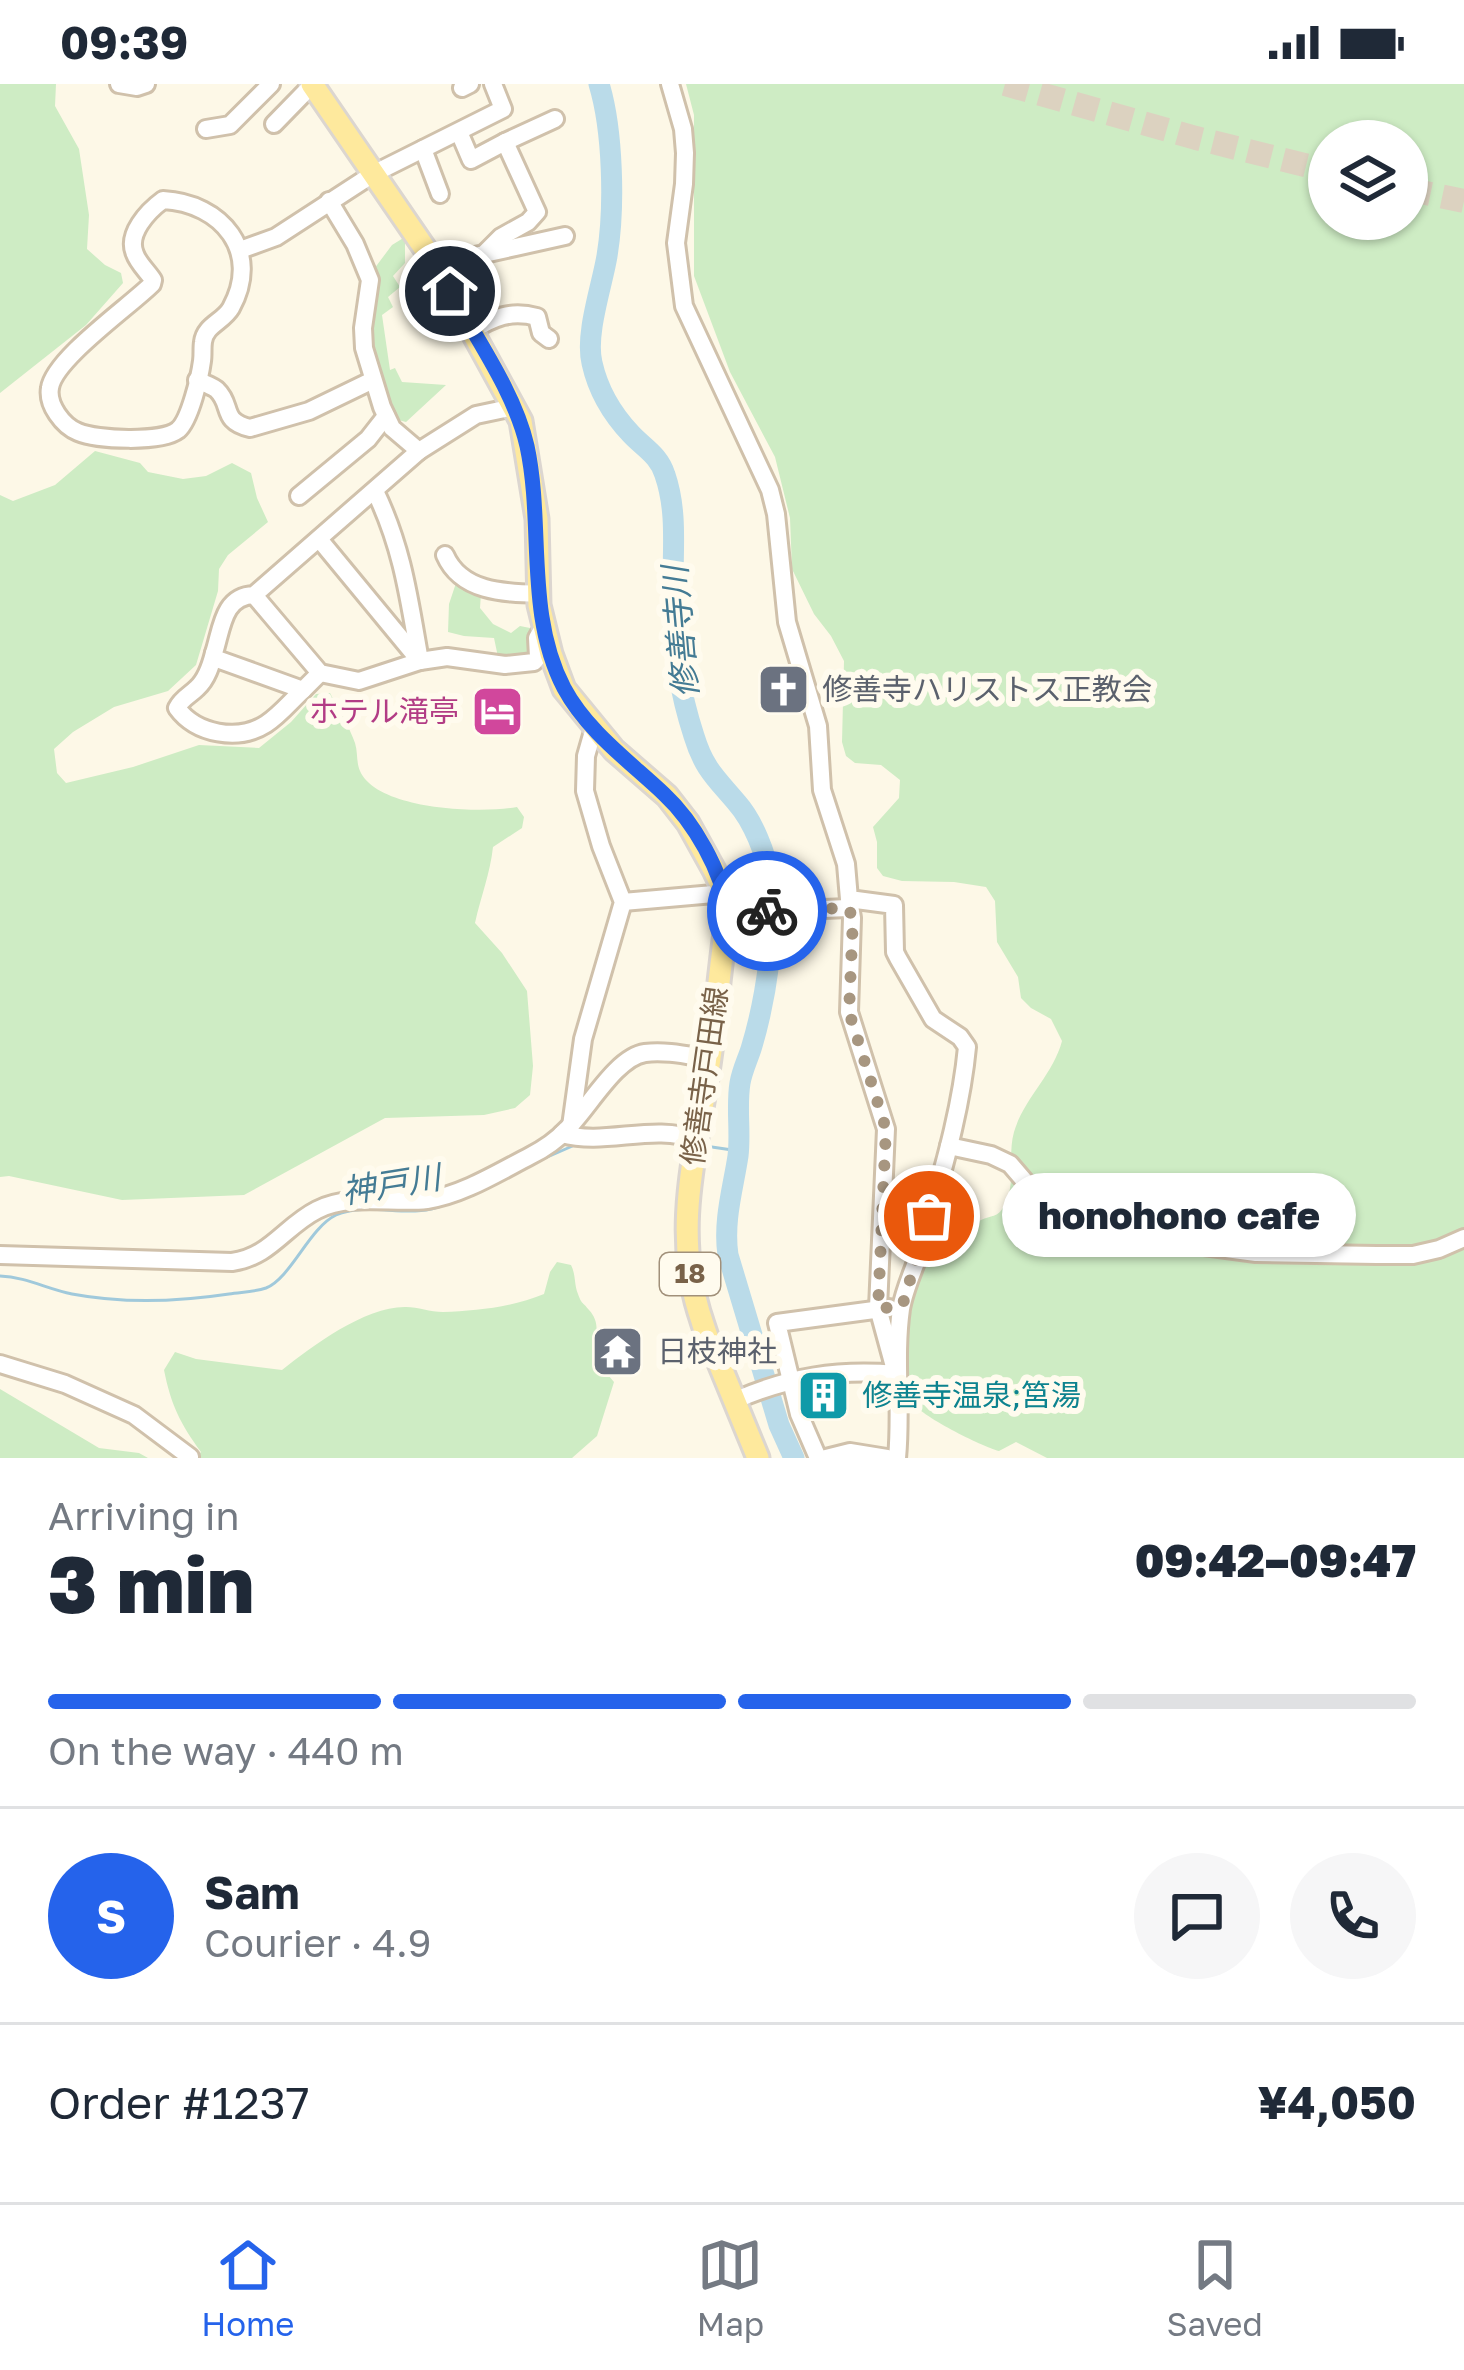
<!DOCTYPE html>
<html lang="en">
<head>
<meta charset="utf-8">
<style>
  body { margin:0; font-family:"Golos Text","Noto Sans JP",sans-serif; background:#f6f6f7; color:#1f2937; height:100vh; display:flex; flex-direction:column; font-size:45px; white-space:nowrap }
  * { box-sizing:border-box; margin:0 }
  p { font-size:39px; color:#747a83 }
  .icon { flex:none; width:66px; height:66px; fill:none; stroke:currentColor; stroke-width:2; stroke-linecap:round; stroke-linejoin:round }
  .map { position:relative; height:1374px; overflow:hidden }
  .panel { display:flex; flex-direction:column; background:#fff; flex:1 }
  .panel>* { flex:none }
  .buttons { position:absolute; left:1308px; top:36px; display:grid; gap:24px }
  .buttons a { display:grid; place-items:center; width:120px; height:120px; border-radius:50%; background:#fff; box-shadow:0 3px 9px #0004; font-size:60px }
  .pin { position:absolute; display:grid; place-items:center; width:102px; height:102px; color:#fff; margin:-51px; border:6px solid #fff; border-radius:50%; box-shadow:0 3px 12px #0007 }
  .courier { position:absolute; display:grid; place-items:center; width:120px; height:120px; margin:-60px; border:9px solid #2563eb; border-radius:50%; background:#fff; color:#222; box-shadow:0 3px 15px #0007 }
  .bubble { position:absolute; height:84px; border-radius:42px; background:#fff; box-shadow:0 3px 9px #0004; font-size:39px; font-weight:800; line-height:84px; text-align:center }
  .headline em { font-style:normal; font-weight:800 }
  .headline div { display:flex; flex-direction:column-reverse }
  .headline { display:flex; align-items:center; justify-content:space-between; height:204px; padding:0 48px }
  h1 { font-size:78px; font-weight:800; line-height:90px }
  .bar { display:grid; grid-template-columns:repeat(4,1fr); gap:18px 12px; align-content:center; height:144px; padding:0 48px }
  .bar i { height:15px; border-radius:9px; background:#e0e1e3 }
  .bar .on { background:#2563eb }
  .bar p { grid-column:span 4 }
  .line { display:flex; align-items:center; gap:30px; padding:0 48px; border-top:3px solid #e0e1e3 }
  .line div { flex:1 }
  .round { display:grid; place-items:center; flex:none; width:126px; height:126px; border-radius:63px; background:#f6f6f7 }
  .status { display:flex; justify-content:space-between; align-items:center; height:84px; padding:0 60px; background:#fff; direction:ltr }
  .status svg { height:33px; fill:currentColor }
  .dock { display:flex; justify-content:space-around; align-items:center; height:168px; border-top:3px solid #e0e1e3; background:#fff; font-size:33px; color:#747a83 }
  .dock a { display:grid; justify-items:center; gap:6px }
  .dock .on { color:#2563eb }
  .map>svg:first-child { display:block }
</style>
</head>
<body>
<div class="status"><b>09:39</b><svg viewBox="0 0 49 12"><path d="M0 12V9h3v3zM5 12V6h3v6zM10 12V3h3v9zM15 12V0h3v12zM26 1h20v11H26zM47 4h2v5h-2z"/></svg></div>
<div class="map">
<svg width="1464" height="1374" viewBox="0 0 1464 1374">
  <rect width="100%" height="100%" fill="#fdf8e7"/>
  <!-- green -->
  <g fill="#ceecc4" fill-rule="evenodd">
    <polygon points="0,0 56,0 55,22 79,65 89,131 87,165 105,181 121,189 123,199 86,241 0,309"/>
    <path d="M686,0H1464V1374H1047L1016,1358L999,1367C981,1362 920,1332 911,1317C897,1295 916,1157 940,1148C947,1145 960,1148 968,1149C970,1146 978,1137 981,1136C991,1131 998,1134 1004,1122C1017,1099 1007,1073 1014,1048C1024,1014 1053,991 1062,957L1051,935L1031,924L1021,914L1018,893L997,858L995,817L986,803L954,798L902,797L883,792L877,784V758L873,743L899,714L900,696L881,681L855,679L846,672L842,658L844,577L831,552L814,530L792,485L790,434L775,373L730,288L694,192V31ZM1329,57H1407V135H1329Z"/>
    <polygon points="405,153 405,179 393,192 400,203 388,213 393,223 382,231 390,286 395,284 402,298 446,301 406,338 391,334 368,263 374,185 392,161"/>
    <path d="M95,367L140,379L148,388L183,395L206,392L232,379L251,389L257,414L268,438L228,471L219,485L218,507L196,581L168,607L114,623L73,648L54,665L57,689L66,699L133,683L199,661L259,664L291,638L316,610L330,609C338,625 349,642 355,659C358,668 356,678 360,687C377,726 481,730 517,723L524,733L522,744L493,763C490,790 481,812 475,839L502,869L527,907L533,982L530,1011L515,1024L484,1031L385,1034L244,1111L122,1116L9,1092L0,1093V411L13,417L55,401Z"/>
    <polygon points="457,496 481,509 480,524 493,540 511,549 520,542 530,544 533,566 509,575 498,573 494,554 464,552 448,548 449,520"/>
    <path d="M557,1178L571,1181C576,1191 574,1200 578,1210C582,1221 582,1217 589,1226C602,1240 595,1255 592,1272L614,1298L597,1352L572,1374H195L201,1368C180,1339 171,1321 164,1286L175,1268L196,1275L282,1286C312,1262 366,1222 406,1223C418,1223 430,1228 443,1228C476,1227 513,1223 544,1210L550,1188Z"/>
    <polygon points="0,1305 99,1364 139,1369 148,1374 0,1374"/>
  </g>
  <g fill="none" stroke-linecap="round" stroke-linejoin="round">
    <!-- stream -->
    <g stroke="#a0c9db" stroke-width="3">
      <polyline points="705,1062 739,1067"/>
      <polyline points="536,1078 577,1060"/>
      <path d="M0,1192C26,1193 47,1205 72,1210C125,1220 176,1218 229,1210C241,1208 255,1208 266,1204C291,1194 309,1144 336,1131C370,1116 412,1137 446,1120"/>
    </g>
    <!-- river -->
    <path stroke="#badbe9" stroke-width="21" d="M599,0C613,46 615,124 607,172C602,202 585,250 592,279C598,306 612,330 631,350C644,364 659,371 665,391C677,426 673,462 673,499C671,549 678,603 694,652C704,685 716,694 737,719C753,737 766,770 770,794C777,844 766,916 751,965C747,977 742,987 740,999C736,1023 741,1048 738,1072C733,1105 723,1137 728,1171L779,1341L794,1374"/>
    <!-- highway-tunnel -->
    <g stroke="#dcd2c0" stroke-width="24" stroke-dasharray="24 12" stroke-linecap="butt">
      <polyline points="1005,0 1196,54 1329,87"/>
      <polyline points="1407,105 1464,117"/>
    </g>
    <defs>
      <g id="minor">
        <polyline points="119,0 137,3 146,0"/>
        <path d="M670,0L683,45L685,69L684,100L676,159L684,222L770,406L776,430L787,538L818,642L822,706L846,780L849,815L894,821L895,868L898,874L933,935L960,953L967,963C961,1028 941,1092 924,1154C918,1178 905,1201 901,1225C894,1275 902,1324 897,1374"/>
        <polyline points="462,4 470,0"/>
        <polyline points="274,40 312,1"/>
        <polyline points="206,45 230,41 271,0"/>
        <polyline points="459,48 471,76 505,58 537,128 528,138 501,153 486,168"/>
        <polyline points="505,58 555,35"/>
        <polyline points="423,65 440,110"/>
        <path d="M163,116C222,119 262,168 231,224C223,238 205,241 203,258C202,264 203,271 202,277C200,292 190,336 178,346C161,359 97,356 78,348C63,342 47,321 50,304C54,275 130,222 152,200L153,196C148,188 138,179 135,170C126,150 148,127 163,116Z"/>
        <polyline points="329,117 355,160 370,196 363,244 364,264 382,323 392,344 419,367"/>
        <polyline points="240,166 276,153 373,90 503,25 493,0"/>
        <polyline points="443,195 475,172 565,152"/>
        <path d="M472,247C494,233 511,226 537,233L541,249L549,255"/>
        <path d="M197,296C199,297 216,304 217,306C233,321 220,337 250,344L309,327L373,296"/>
        <path d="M375,407C403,465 409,515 420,577"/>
        <polyline points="299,412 368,355 386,332"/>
        <polyline points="319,455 418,575"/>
        <path d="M445,471C461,508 504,509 539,510"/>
        <polyline points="254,511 320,589 359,597 420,577 447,573 505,581 534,578 538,573 537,554 544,542"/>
        <path d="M214,569C211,581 207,595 197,604C189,612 182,614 177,624C196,650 238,658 266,640C280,631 291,617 303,606"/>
        <path d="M320,589L303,606L217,575L214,569C222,544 223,512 254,511L419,367L476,331L514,323"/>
        <polyline points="623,818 725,809"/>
        <polyline points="728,829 848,824"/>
        <polyline points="571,1042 583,955 623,818 601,762 585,707 586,672 594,644"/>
        <path d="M562,1050C607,1062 653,1039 697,1056"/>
        <polyline points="949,1062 991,1071 1010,1080 1052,1129 1071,1140 1115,1150 1256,1169 1377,1171 1413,1171 1439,1165 1464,1154"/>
        <path d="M0,1171L232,1178C270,1173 285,1142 317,1126C350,1109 392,1120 427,1116C462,1111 499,1088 530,1072C544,1065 556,1057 567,1045C588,1025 616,973 645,969C666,966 690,972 710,975"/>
        <polyline points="0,1280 65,1300 134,1331 190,1373"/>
        <path d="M736,1316C789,1293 837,1285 896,1290L878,1224L886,1045L849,928L852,834L849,815"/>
        <polyline points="818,1374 799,1330 777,1239 889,1224"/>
        <polyline points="826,1374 850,1368 887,1374"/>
      </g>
      <path id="major" d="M312,0L434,178L521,337L537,435L539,521L551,570L564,605L614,666L667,712L688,739L714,786L725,809L728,829C720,877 717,926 710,974C698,1062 672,1141 699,1228C705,1246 709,1263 719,1279L758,1374"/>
    </defs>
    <!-- minor casing -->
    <use href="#minor" stroke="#d0c1ab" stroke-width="22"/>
    <!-- major casing -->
    <use href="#major" stroke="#dcd6d0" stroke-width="27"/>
    <!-- minor -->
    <use href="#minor" stroke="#fff" stroke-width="16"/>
    <!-- major -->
    <use href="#major" stroke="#fee99d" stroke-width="21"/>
  </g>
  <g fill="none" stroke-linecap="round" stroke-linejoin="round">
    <!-- done -->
    <polyline stroke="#a79680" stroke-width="12" stroke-dasharray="0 21.6" points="767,827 848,824 853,834 849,928 886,1045 878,1224 902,1223 929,1132"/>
    <!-- route -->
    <path stroke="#2563eb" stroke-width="15" d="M450,207C476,254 515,309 527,362C544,441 525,529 564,604C587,647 629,677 664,710C694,738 722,787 728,829L767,827"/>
  </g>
  <!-- icons -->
  <defs>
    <symbol id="church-square" viewBox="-11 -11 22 22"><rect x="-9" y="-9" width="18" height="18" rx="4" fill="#6b7280" stroke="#fffbee"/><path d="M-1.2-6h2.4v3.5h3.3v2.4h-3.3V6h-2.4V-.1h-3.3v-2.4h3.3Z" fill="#fff"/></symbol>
    <symbol id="hotel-square" viewBox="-11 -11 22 22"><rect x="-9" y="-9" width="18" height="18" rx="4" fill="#d1479c" stroke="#fffbee"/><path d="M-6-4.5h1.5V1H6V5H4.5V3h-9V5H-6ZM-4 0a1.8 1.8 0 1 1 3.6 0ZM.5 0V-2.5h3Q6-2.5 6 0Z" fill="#fff"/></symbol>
    <symbol id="temple-square" viewBox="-11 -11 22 22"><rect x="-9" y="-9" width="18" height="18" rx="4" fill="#6b7280" stroke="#fffbee"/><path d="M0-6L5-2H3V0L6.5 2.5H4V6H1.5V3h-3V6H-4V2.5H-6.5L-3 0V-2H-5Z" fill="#fff"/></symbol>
    <symbol id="building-square" viewBox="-11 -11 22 22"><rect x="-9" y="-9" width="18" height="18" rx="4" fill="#0f9aa8" stroke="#fffbee"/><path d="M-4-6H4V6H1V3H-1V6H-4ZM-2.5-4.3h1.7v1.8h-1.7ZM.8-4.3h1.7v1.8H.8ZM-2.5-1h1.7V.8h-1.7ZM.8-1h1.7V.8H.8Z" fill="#fff"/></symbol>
  </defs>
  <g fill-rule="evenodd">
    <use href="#church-square" x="754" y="576" width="59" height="59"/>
    <use href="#hotel-square" x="468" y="598" width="59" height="59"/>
    <use href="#temple-square" x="588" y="1238" width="59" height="59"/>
    <use href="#building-square" x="794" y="1282" width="59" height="59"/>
  </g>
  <g text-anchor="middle" stroke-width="12" stroke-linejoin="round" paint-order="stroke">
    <!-- shield labels -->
    <rect fill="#fffbee" stroke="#a1907a" stroke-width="3" x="660" y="1169" width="60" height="42" rx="9"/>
    <g font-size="27" font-weight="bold" fill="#796249">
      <text x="690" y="1199">18</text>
    </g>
    <!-- worship labels -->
    <g font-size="30" fill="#5b616d" stroke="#fffbee" text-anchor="start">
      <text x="822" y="616">修善寺ハリストス正教会</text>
      <text x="657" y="1278">日枝神社</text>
    </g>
    <!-- hotel labels -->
    <g font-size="30" fill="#b23c85" stroke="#fffbee" text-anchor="end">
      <text x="459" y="638">ホテル滝亭</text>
    </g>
    <!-- street labels -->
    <g font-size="30" fill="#796249" stroke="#fffbee">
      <text transform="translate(705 992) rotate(-82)" y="10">修善寺戸田線</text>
    </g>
    <!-- culture labels -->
    <g font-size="30" fill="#0d838f" stroke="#fffbee" text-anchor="start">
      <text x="862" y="1322">修善寺温泉;筥湯</text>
    </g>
    <!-- water labels -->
    <g font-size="33" font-style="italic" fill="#447b94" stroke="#fffbee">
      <text transform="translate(680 548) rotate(-95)" y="12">修善寺川</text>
      <text transform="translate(391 1100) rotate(-9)" y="12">神戸川</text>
    </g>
  </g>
</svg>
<div class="buttons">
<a><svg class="icon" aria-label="layers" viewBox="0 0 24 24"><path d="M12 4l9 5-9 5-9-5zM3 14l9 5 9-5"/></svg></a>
</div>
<div class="pin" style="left:929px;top:1132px;background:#ea580c"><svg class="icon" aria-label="bag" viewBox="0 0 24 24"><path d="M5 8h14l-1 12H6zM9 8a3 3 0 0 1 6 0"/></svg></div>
<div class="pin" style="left:450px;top:207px;background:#1f2937"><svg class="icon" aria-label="home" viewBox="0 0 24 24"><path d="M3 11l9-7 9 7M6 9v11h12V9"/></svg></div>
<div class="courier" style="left:767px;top:827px"><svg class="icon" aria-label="bike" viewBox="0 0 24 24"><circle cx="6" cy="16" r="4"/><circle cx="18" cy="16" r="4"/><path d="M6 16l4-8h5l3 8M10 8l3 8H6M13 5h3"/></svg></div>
<div class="bubble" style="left:1002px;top:1089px;width:354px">honohono cafe</div>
</div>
<section class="panel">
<div class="headline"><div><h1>3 min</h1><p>Arriving in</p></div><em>09:42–09:47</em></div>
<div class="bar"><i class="on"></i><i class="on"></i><i class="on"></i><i></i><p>On the way · 440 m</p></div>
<div class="line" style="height:216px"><b class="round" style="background:#2563eb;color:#fff">S</b><div><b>Sam</b><p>Courier · 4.9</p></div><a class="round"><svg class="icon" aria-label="chat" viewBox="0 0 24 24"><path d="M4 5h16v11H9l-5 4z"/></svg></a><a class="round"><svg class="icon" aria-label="phone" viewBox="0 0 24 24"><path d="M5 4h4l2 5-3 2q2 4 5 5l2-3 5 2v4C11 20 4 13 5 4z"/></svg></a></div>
<div class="line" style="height:156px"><div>Order #1237</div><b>¥4,050</b></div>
</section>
<nav class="dock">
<a class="on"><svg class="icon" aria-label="home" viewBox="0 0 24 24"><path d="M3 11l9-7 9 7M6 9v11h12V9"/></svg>Home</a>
<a><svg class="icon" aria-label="map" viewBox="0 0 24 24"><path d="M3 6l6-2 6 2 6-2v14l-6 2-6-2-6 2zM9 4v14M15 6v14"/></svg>Map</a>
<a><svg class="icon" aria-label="saved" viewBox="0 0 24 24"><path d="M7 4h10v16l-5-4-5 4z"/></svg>Saved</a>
</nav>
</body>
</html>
